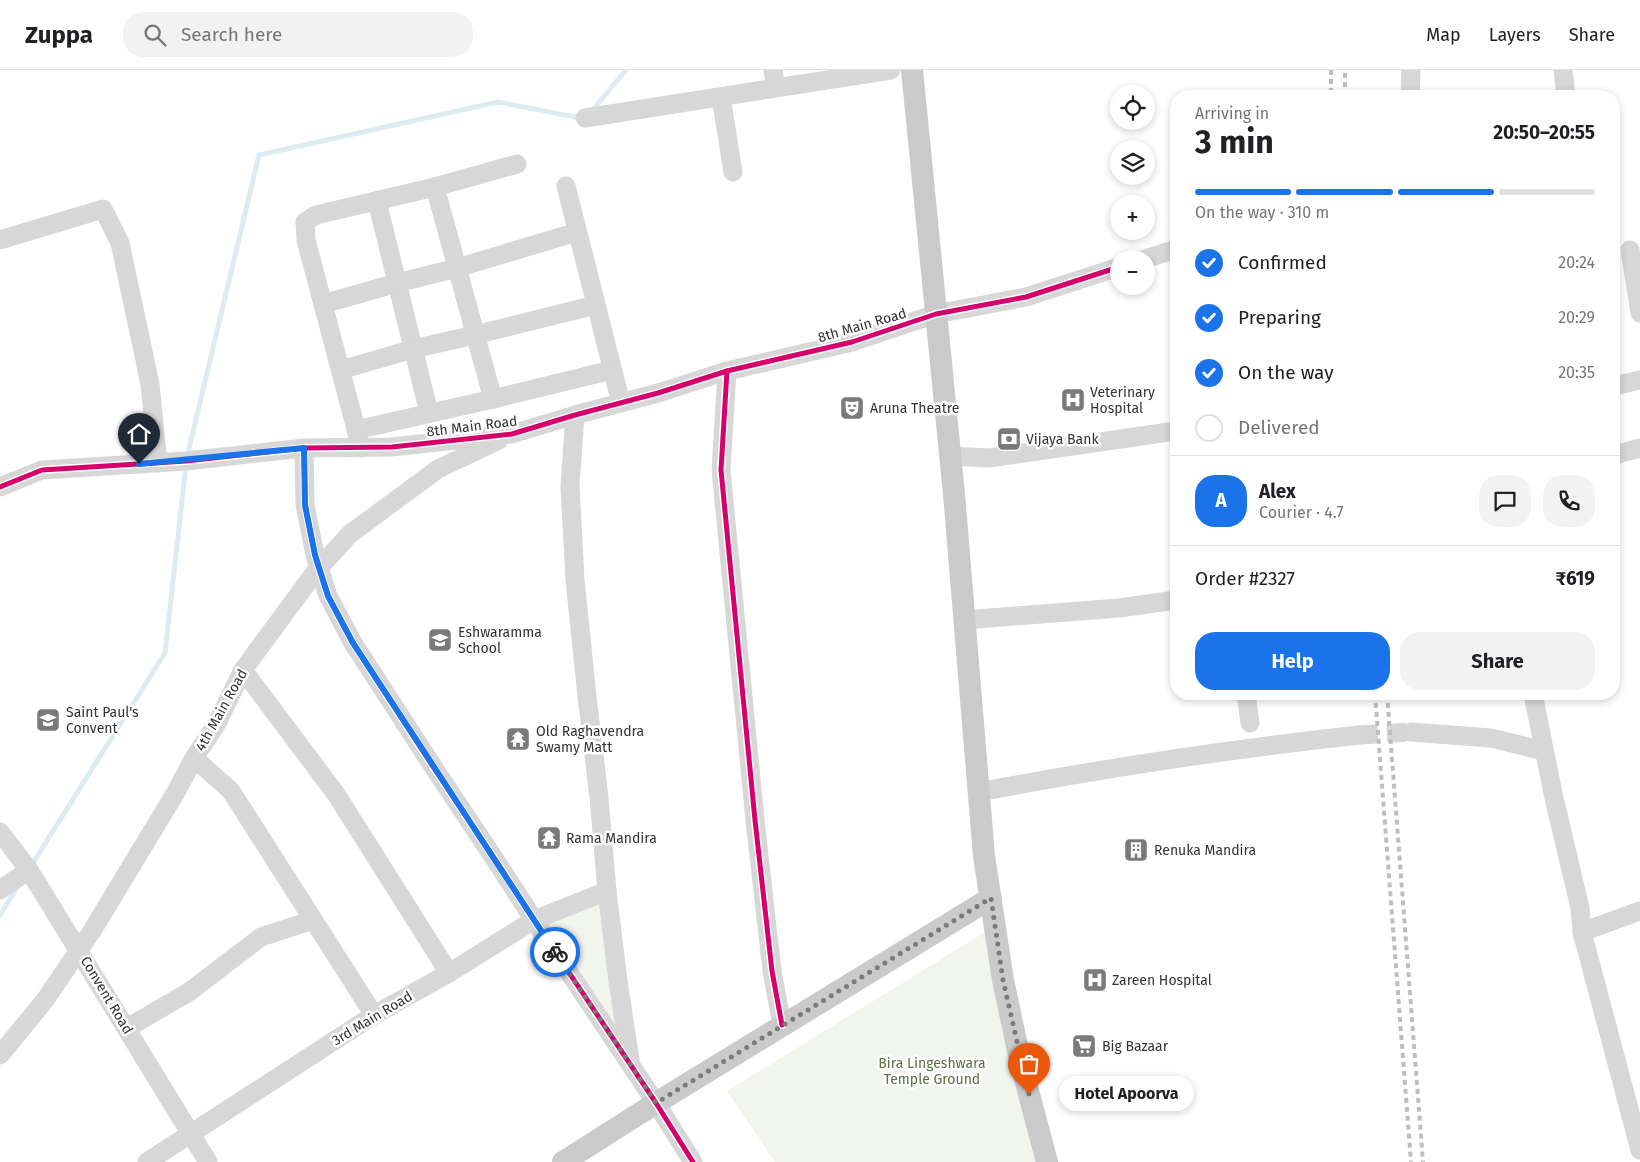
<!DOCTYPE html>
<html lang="en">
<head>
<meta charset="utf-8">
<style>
  body { margin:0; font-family:"Fira Sans",sans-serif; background:#f2f2f2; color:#202124; height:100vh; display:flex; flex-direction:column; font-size:19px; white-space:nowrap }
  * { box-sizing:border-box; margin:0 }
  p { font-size:16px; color:#757577 }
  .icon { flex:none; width:28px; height:28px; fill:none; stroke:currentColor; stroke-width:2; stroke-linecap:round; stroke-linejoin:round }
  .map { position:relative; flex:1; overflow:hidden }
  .sheet { position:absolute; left:1170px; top:20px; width:450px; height:610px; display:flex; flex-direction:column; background:#fff; border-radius:20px; box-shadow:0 2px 8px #0003 }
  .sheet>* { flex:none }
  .fabs { position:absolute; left:1110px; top:15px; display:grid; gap:10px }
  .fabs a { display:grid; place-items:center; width:45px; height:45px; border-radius:50%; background:#fff; box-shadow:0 2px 8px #0003; font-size:25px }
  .pin { position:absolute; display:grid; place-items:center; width:42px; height:42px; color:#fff; margin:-51px -21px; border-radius:50% 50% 50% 0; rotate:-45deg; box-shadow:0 0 5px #0007 }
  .pin .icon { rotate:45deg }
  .courier { position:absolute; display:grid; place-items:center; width:50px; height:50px; margin:-25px; border:4px solid #1a73e8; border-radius:50%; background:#fff; color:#222; box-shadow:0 1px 6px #0007 }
  .bubble { position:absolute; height:35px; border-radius:18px; background:#fff; box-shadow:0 2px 8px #0003; font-size:16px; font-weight:700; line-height:35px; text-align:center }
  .overview em { font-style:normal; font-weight:700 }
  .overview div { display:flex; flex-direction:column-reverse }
  .overview { display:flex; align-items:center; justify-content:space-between; height:85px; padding:0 25px }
  h1 { font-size:32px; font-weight:700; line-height:38px }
  .bar { display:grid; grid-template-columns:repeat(4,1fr); gap:8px 5px; align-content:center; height:60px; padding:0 25px }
  .bar i { height:6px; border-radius:4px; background:#e0e0e0 }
  .bar .active { background:#1a73e8 }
  .bar p { grid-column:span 4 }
  .line { display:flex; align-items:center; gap:12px; padding:0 25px; border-top:1px solid #e0e0e0 }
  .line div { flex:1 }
  .round { display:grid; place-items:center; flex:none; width:52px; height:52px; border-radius:20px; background:#f2f2f2 }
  ol { padding:0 25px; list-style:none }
  li { display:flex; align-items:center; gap:15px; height:55px }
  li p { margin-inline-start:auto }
  li .icon { padding:5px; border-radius:50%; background:#1a73e8; color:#fff; stroke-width:4 }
  li:last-child { color:#757577 }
  li i { width:28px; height:28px; border:2px solid #e0e0e0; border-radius:50% }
  .primary-button { display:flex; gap:10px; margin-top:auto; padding:10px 25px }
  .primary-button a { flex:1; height:58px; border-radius:20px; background:#1a73e8; color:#fff; font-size:20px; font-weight:700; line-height:58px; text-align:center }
  .primary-button a+a { background:#f2f2f2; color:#202124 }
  header { display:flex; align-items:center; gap:30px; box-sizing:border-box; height:70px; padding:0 25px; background:#fff; border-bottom:1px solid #e0e0e0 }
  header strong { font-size:24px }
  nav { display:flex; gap:28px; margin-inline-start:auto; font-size:18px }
  .search { width:350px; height:45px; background:#f2f2f2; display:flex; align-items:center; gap:12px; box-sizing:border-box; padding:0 18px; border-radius:20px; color:#757577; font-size:19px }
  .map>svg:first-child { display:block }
</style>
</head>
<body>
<header>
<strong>Zuppa</strong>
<div class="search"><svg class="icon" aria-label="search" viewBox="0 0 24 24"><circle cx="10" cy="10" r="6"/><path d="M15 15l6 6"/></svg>Search here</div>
<nav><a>Map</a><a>Layers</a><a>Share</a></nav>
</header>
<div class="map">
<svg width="1640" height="1092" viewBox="0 0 1640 1092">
  <rect width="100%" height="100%" fill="#fff"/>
  <!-- green -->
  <g fill="#f1f5ed">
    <polygon points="605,826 625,978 542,854"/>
    <polygon points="990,859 1048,1092 775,1092 727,1021"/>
  </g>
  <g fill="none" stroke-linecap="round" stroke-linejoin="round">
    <!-- stream -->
    <g stroke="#ddebf3" stroke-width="5">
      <polyline points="591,42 626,0"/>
      <polyline points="187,387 259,85 498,32 581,48"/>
      <polyline points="31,796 165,583 186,395"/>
      <polyline points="0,845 18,816"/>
    </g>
    <!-- minor-tunnel -->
    <polyline stroke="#d6d6d6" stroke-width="19" stroke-dasharray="19 9" stroke-linecap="butt" points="1359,665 1411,662"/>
    <!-- minor -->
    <g stroke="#d7d7d7" stroke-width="19">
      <polyline points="773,0 776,18"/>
      <polyline points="1563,0 1566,26"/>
      <polyline points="1410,26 1411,0"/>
      <polyline points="721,27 733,102"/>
      <polyline points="585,48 891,0"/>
      <polyline points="566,116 621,333"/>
      <polyline points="435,117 493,329"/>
      <polyline points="377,131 429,343"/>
      <polyline points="0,170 103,139 120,173 150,314 158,393"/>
      <polyline points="1630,180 1640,243"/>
      <polyline points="1145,189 1176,179"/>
      <polyline points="323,234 397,213 457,198 577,162"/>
      <polyline points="341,300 413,279 475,265 596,235"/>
      <polyline points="727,301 721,400 755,750 772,901 782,955"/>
      <polyline points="1614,316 1640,310"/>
      <polyline points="575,345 570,416 575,510 587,626 599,728 607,821 618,911 630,990"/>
      <polyline points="356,360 493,329 612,300"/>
      <polyline points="304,378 305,435 315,485 328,526 353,573 430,692 496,791 534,850 656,1033 693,1092"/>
      <polyline points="361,378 306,170 305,152 316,145 435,117 517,94"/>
      <polyline points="1614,385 1640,378"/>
      <polyline points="950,386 989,388 1176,361"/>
      <polyline points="0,417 42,400 186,391 304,378 392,377 512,364 575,345 658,323 727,301 852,272 936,244 1026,227 1119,197"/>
      <polyline points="964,550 1119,538 1176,530"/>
      <polyline points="243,600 336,724 449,903"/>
      <polyline points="1246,624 1250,653"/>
      <polyline points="1533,624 1554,728 1580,838 1582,862 1640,1080"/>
      <polyline points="1411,662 1491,668 1544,681"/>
      <polyline points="194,688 231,721 374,945"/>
      <path d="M979,722C1105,698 1231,679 1359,665"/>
      <polyline points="0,762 29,800 208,1092"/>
      <polyline points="0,820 29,800"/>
      <polyline points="1582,862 1640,841"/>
      <polyline points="127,958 189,922 261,867 313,850"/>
      <polyline points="0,985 45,930 92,861 176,722 194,688 216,655 243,600 316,501 350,464 438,399 499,370"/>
      <polyline points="147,1092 374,945 449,903 534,850 607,821"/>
    </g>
    <!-- major -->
    <g stroke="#cacaca" stroke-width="22">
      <polyline points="912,0 954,424 984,786 1003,910 1020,990 1047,1092"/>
      <polyline points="563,1092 656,1033 991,828"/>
    </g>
    <!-- rail -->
    <g stroke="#bebebe" stroke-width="4" stroke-dasharray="5 4" stroke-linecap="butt">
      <polyline points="1331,0 1331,26"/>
      <polyline points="1345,26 1345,0"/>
      <polyline points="1375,624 1411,1092"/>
      <polyline points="1387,624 1423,1092"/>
    </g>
    <defs>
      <g id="cycleway">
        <polyline points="727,301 721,400 755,750 772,901 782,955"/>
        <polyline points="304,378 305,435 315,485 328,526 353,573 430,692 496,791 534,850 656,1033 693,1092"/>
        <polyline points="0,417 42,400 186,391 304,378 392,377 512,364 575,345 658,323 727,301 852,272 936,244 1026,227 1119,197"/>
      </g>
    </defs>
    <!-- cycleway casing -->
    <use href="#cycleway" stroke="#fff" stroke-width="8"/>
    <!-- cycleway -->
    <use href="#cycleway" stroke="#d6006c" stroke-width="5"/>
  </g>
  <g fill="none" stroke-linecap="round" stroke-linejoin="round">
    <!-- done -->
    <polyline stroke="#7a7a7a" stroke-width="5" stroke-dasharray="0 9" points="555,882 656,1033 991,828 1003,910 1029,1024"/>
    <!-- route -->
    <polyline stroke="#1a73e8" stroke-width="6" points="139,394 304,378 305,435 315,485 328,526 353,573 555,882"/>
  </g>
  <!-- icons -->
  <defs>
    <symbol id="hospital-square" viewBox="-11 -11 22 22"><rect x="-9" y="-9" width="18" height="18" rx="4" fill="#7a7a7a" stroke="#fff"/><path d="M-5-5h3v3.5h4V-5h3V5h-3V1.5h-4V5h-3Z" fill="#fff"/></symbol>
    <symbol id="theatre-square" viewBox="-11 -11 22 22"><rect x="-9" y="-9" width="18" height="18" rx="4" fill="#7a7a7a" stroke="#fff"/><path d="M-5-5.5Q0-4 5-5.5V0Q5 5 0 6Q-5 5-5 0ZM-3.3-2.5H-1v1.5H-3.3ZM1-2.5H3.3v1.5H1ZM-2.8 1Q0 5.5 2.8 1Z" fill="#fff"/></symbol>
    <symbol id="bank-square" viewBox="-11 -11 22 22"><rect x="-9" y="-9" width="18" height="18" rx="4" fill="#7a7a7a" stroke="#fff"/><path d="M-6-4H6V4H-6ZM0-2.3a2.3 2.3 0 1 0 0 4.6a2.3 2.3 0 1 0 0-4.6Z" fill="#fff"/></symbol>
    <symbol id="school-square" viewBox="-11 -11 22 22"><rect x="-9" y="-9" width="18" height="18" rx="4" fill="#7a7a7a" stroke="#fff"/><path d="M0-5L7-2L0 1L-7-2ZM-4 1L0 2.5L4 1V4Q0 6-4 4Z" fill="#fff"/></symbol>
    <symbol id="temple-square" viewBox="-11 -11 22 22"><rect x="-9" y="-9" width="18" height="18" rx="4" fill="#7a7a7a" stroke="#fff"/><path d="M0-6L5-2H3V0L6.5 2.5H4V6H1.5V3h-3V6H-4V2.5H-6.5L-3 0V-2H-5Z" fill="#fff"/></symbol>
    <symbol id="building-square" viewBox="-11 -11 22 22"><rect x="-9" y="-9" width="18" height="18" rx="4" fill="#7a7a7a" stroke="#fff"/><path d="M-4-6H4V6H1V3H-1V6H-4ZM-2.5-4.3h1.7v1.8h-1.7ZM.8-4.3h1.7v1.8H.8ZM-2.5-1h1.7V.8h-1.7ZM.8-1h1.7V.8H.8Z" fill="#fff"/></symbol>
    <symbol id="supermarket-square" viewBox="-11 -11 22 22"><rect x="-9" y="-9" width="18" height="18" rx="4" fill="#7a7a7a" stroke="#fff"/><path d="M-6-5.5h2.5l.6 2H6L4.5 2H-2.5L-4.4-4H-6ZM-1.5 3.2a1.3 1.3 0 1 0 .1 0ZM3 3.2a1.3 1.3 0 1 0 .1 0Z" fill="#fff"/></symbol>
  </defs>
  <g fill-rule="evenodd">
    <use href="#hospital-square" x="1059" y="316" width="28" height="28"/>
    <use href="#theatre-square" x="838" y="324" width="28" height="28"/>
    <use href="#bank-square" x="995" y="355" width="28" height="28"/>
    <use href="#school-square" x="426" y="556" width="28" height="28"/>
    <use href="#school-square" x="34" y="636" width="28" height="28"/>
    <use href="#temple-square" x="504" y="655" width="28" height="28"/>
    <use href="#temple-square" x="535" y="754" width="28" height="28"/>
    <use href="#building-square" x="1122" y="766" width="28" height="28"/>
    <use href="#hospital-square" x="1081" y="896" width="28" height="28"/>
    <use href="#supermarket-square" x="1070" y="962" width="28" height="28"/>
  </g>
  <g text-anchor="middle" stroke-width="5" stroke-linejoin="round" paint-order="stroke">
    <!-- street labels -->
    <g font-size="14" fill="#333" stroke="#fff">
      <text transform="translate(862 255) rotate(-16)" y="5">8th Main Road</text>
      <text transform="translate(472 356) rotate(-7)" y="5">8th Main Road</text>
      <text transform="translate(221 640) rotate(-61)" y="5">4th Main Road</text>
      <text transform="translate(107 925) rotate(59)" y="5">Convent Road</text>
      <text transform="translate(372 948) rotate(-31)" y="5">3rd Main Road</text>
    </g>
    <!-- poi labels -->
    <g font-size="14" fill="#333" stroke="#fff" text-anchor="start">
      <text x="1090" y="327">Veterinary<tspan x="1090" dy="16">Hospital</tspan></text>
      <text x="870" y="343">Aruna Theatre</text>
      <text x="1026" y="374">Vijaya Bank</text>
      <text x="458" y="567">Eshwaramma<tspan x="458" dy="16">School</tspan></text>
      <text x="66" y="647">Saint Paul's<tspan x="66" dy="16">Convent</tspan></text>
      <text x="536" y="666">Old Raghavendra<tspan x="536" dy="16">Swamy Matt</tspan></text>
      <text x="566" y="773">Rama Mandira</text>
      <text x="1154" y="785">Renuka Mandira</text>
      <text x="1112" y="915">Zareen Hospital</text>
      <text x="1102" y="981">Big Bazaar</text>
    </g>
    <!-- park labels -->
    <g font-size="14" fill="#56703f" stroke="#fff">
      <text x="932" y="998">Bira Lingeshwara<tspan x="932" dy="16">Temple Ground</tspan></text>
    </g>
  </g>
</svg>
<div class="fabs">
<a><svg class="icon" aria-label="locate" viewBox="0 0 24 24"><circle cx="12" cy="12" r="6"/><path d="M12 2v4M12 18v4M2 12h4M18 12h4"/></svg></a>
<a><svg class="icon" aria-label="layers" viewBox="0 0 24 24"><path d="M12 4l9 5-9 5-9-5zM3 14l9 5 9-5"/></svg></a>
<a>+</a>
<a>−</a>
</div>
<div class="pin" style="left:1029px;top:1024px;background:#ea580c"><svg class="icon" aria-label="bag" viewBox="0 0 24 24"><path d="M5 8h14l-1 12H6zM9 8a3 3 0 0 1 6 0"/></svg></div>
<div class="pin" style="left:139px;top:394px;background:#1f2937"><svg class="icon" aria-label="home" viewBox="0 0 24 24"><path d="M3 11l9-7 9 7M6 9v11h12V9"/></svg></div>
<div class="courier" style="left:555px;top:882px"><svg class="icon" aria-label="bike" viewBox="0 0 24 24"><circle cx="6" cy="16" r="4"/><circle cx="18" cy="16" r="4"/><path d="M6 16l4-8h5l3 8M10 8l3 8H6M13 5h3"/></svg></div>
<div class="bubble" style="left:1059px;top:1006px;width:135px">Hotel Apoorva</div>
<section class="sheet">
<div class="overview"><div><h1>3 min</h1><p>Arriving in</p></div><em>20:50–20:55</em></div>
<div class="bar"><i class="active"></i><i class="active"></i><i class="active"></i><i></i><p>On the way · 310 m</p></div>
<ol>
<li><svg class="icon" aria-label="check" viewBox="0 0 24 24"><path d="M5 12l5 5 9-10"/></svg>Confirmed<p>20:24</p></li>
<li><svg class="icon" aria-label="check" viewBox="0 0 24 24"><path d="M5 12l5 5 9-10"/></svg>Preparing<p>20:29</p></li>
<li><svg class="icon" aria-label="check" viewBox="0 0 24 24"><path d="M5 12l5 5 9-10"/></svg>On the way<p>20:35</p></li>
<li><i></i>Delivered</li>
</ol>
<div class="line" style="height:90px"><b class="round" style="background:#1a73e8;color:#fff">A</b><div><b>Alex</b><p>Courier · 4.7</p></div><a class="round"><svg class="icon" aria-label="chat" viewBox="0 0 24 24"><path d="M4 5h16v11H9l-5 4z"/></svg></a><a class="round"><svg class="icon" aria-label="phone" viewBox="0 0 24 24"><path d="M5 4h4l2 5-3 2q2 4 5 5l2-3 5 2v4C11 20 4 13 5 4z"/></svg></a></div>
<div class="line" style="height:65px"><div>Order #2327</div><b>₹619</b></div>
<div class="primary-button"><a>Help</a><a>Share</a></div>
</section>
</div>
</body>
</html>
